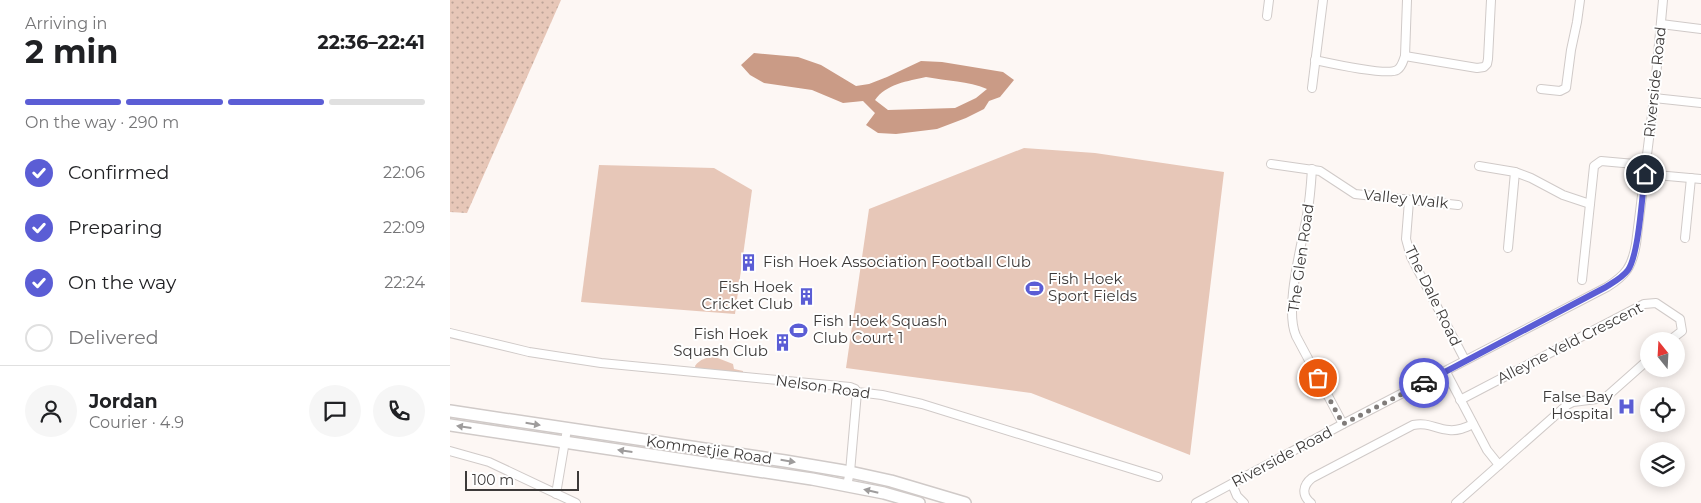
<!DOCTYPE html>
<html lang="en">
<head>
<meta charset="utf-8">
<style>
  body { margin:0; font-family:Montserrat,sans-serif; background:#f6f6f6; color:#202124; height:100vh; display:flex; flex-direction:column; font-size:19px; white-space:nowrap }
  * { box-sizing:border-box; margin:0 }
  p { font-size:16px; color:#757577 }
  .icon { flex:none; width:28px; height:28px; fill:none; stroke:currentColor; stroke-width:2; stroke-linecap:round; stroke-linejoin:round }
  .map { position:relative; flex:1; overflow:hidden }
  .sheet { display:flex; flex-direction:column; background:#fff; width:450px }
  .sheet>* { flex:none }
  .needle { width:32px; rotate:342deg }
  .controls { position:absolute; left:1190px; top:332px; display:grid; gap:10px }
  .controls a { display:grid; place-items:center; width:45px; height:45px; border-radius:50%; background:#fff; box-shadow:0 2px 12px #0003; font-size:25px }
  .scale { position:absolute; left:15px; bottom:12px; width:114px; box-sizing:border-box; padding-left:5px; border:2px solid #3d3a39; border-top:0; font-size:14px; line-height:18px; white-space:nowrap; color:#3d3a39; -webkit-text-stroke:4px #fff; paint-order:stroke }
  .pin { position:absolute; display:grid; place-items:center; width:42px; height:42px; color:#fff; margin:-21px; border:2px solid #fff; border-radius:50%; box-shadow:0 1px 5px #0007 }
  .courier { position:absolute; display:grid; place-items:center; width:50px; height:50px; margin:-25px; border:4px solid #5b5dd5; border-radius:50%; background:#fff; color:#222; box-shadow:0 1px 6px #0007 }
  .summary em { font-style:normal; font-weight:700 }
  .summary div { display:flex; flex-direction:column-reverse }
  .summary { display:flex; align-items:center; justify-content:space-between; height:85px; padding:0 25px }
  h1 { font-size:32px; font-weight:700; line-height:38px }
  .bar { display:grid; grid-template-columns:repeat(4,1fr); gap:8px 5px; align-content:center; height:60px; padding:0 25px }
  .bar i { height:6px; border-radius:4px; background:#e0e0e0 }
  .bar .selected { background:#5b5dd5 }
  .bar p { grid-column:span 4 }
  .line { display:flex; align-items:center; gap:12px; padding:0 25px; border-top:1px solid #e0e0e0 }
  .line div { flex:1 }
  .round { display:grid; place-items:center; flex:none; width:52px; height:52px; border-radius:26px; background:#f6f6f6 }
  ol { padding:0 25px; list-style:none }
  li { display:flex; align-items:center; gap:15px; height:55px }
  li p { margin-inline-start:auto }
  li .icon { padding:5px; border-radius:50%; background:#5b5dd5; color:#fff; stroke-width:4 }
  li:last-child { color:#757577 }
  li i { width:28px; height:28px; border:2px solid #e0e0e0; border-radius:50% }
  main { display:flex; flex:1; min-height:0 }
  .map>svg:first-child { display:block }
</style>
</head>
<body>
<main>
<section class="sheet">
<div class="summary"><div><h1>2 min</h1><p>Arriving in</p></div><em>22:36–22:41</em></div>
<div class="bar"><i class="selected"></i><i class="selected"></i><i class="selected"></i><i></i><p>On the way · 290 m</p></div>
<ol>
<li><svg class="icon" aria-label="check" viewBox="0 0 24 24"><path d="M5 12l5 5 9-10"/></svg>Confirmed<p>22:06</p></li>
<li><svg class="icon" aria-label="check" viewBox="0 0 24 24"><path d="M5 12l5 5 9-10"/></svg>Preparing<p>22:09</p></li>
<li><svg class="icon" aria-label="check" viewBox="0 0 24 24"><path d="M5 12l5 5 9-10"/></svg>On the way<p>22:24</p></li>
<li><i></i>Delivered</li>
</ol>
<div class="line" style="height:90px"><a class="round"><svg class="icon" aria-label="person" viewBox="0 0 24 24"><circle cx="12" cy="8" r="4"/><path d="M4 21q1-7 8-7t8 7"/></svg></a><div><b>Jordan</b><p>Courier · 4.9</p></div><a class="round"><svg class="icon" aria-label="chat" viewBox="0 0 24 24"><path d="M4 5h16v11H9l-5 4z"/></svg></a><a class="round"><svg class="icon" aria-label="phone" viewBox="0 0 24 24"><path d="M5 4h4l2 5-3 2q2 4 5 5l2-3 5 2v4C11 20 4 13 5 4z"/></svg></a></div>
</section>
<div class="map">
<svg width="1251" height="503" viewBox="0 0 1251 503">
  <defs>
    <pattern id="park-dots" width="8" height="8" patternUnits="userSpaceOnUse" patternTransform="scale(1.25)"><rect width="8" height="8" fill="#e7c7b8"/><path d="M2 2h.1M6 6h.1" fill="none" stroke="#bca397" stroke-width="1.8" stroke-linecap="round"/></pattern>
  </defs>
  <rect width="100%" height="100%" fill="#fdf7f4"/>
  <!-- green -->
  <g fill="#e7c7b8">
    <polygon points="574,148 645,153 774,172 740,455 581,393 396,368 419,209"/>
    <polygon points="149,165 264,168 302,190 285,314 131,302"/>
    <path d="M265,357L283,364L284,369L293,371V374L246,370L245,366C250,359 257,357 265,357Z"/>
  </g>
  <!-- park -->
  <polygon fill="url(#park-dots)" points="0,0 111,0 17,213 0,212"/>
  <!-- water -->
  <path fill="#ca9b86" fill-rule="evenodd" d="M304,53L348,57L371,65L406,86L419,84L437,77L471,61L492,62L553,72L564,80L550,97L539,101L534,109L516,118L487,129L446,134L428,133L416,125L425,113L413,101L393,103L362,90L314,83L300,75L291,65ZM476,77C497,81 518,81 537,89L526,98L505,108L438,110L425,100C436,84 458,81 476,77Z"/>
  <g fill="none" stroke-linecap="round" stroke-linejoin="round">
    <defs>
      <g id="street">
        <polyline points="817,16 819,0"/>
        <polyline points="1211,24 1251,29"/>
        <polyline points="955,56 1027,68 1034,67 1037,64 1038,59 1041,0"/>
        <path d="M865,60C879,63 937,76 947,70C952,67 953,61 955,56L957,0"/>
        <polyline points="862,88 873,0"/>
        <polyline points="1091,89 1110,91 1116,88 1121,50 1127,22 1130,0"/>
        <polyline points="1204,98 1251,103"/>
        <polyline points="821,164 870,171 905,194 1008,205"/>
        <polyline points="1029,166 1065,172 1081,178 1113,195 1140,204"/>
        <path d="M862,169C861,185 860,200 857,215C852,245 834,308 846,336L893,424"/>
        <polyline points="1195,174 1251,179"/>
        <polyline points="959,201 956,239 961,257 1015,360"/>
        <polyline points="1235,238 1241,178"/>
        <polyline points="1058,248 1065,172"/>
        <polyline points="1132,280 1144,166 1151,161 1196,165"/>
        <polyline points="0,333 79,352 151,363 400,387 405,389 407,392 432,395 472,404 708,477"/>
        <polyline points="996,372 1037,450 1049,465"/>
        <polyline points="1010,400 1194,304 1206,303 1230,319 1232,331 1219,341"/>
        <polyline points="0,451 39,462 126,503"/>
        <polyline points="782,484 787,496 794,503"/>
        <polyline points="397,485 400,472 407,392"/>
        <polyline points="106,494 117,429"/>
        <path d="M746,503L893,424L1157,287C1176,275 1182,267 1186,244L1204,98L1213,0"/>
        <path d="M861,503C851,495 853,485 862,478L963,425C979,422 985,429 999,430C1008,431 1015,428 1023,424"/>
        <polyline points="1006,503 1117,405 1123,402 1155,398 1199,359"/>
      </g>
      <g id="secondary">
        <polyline points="0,411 335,461 400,472 441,481 515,503"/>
        <polyline points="0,425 362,479 434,493 469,503"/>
      </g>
    </defs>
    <!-- street casing -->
    <use href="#street" stroke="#d0cac8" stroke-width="10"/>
    <!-- secondary casing -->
    <use href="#secondary" stroke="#d0cac8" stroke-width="14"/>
    <!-- street -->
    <use href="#street" stroke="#fff" stroke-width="8"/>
    <!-- secondary -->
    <use href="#secondary" stroke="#fff" stroke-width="11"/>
  </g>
  <!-- one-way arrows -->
  <defs><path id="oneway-solid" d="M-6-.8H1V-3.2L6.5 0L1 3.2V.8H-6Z" transform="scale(1.25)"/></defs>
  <g fill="#9e9c9c">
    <use href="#oneway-solid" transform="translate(83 424) rotate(9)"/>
    <use href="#oneway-solid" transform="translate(14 427) rotate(-172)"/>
    <use href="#oneway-solid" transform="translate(175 451) rotate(-172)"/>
    <use href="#oneway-solid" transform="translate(338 461) rotate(9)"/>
    <use href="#oneway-solid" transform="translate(421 491) rotate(-167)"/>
  </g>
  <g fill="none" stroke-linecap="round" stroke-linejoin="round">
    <!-- done -->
    <polyline stroke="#807c7a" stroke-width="5" stroke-dasharray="0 9" points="868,378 893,424 974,383"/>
    <!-- route -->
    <path stroke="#5b5dd5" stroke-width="6" d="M974,383L1156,287C1164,282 1173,277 1178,270C1189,254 1192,195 1195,174"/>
  </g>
  <!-- icons -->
  <defs>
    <symbol id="building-bare" viewBox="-9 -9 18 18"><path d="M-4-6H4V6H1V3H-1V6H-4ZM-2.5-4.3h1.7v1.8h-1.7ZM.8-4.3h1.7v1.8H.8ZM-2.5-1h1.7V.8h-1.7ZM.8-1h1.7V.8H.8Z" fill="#5b5dd5" stroke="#fff" stroke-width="2.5" paint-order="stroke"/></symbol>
    <symbol id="stadium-bare" viewBox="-9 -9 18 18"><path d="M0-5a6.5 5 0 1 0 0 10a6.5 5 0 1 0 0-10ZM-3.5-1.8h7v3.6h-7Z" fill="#5b5dd5" stroke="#fff" stroke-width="2.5" paint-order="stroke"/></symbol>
    <symbol id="hospital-bare" viewBox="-9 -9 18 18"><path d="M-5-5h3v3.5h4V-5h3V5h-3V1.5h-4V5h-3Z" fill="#5b5dd5" stroke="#fff" stroke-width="2.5" paint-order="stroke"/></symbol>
  </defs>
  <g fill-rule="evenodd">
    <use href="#building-bare" x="286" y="250" width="25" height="25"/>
    <use href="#stadium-bare" x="572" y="276" width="25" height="25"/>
    <use href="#building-bare" x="344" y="284" width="25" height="25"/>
    <use href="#stadium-bare" x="336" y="318" width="25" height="25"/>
    <use href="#building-bare" x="320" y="330" width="25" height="25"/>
    <use href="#hospital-bare" x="1164" y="394" width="25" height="25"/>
  </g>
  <g text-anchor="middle" stroke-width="4" stroke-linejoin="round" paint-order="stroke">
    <!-- street labels -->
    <g font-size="15" fill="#3d3a39" stroke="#fff">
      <text transform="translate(1205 82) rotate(-84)" y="5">Riverside Road</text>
      <text transform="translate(956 199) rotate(6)" y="5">Valley Walk</text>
      <text transform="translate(851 258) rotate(-82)" y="5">The Glen Road</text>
      <text transform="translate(983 296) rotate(64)" y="5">The Dale Road</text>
      <text transform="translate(1120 343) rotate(-27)" y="5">Alleyne Yeld Crescent</text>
      <text transform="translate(373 387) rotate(8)" y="5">Nelson Road</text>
      <text transform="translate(259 450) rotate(8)" y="5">Kommetjie Road</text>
      <text transform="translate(832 457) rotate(-28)" y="5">Riverside Road</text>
    </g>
    <!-- poi labels -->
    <g font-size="15" fill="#3d3a39" stroke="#fff" text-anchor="start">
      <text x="313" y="267">Fish Hoek Association Football Club</text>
      <text x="598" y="284">Fish Hoek<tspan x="598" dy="17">Sport Fields</tspan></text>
      <text x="343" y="292" text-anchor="end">Fish Hoek<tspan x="343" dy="17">Cricket Club</tspan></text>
      <text x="363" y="326">Fish Hoek Squash<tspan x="363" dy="17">Club Court 1</tspan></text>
      <text x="318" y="339" text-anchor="end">Fish Hoek<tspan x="318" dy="17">Squash Club</tspan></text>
      <text x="1163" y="402" text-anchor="end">False Bay<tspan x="1163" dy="17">Hospital</tspan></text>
    </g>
  </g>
</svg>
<div class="controls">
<a><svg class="needle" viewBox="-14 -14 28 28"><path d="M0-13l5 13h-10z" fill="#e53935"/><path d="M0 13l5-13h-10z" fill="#757577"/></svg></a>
<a><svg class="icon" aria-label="locate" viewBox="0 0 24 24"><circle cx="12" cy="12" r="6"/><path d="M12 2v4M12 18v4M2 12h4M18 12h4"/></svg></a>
<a><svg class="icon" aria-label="layers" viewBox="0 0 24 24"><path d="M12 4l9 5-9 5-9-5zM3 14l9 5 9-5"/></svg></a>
</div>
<div class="scale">100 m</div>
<div class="pin" style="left:868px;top:378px;background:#ea580c"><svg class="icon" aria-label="bag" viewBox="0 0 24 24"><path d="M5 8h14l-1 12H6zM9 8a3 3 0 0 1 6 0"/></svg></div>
<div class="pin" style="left:1195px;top:174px;background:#1f2937"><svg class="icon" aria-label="home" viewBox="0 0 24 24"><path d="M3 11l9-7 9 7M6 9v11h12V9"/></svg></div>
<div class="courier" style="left:974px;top:383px"><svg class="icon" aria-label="car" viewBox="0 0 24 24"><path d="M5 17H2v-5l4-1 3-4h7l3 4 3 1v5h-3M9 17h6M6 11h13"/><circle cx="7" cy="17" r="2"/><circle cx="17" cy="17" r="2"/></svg></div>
</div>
</main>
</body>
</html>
